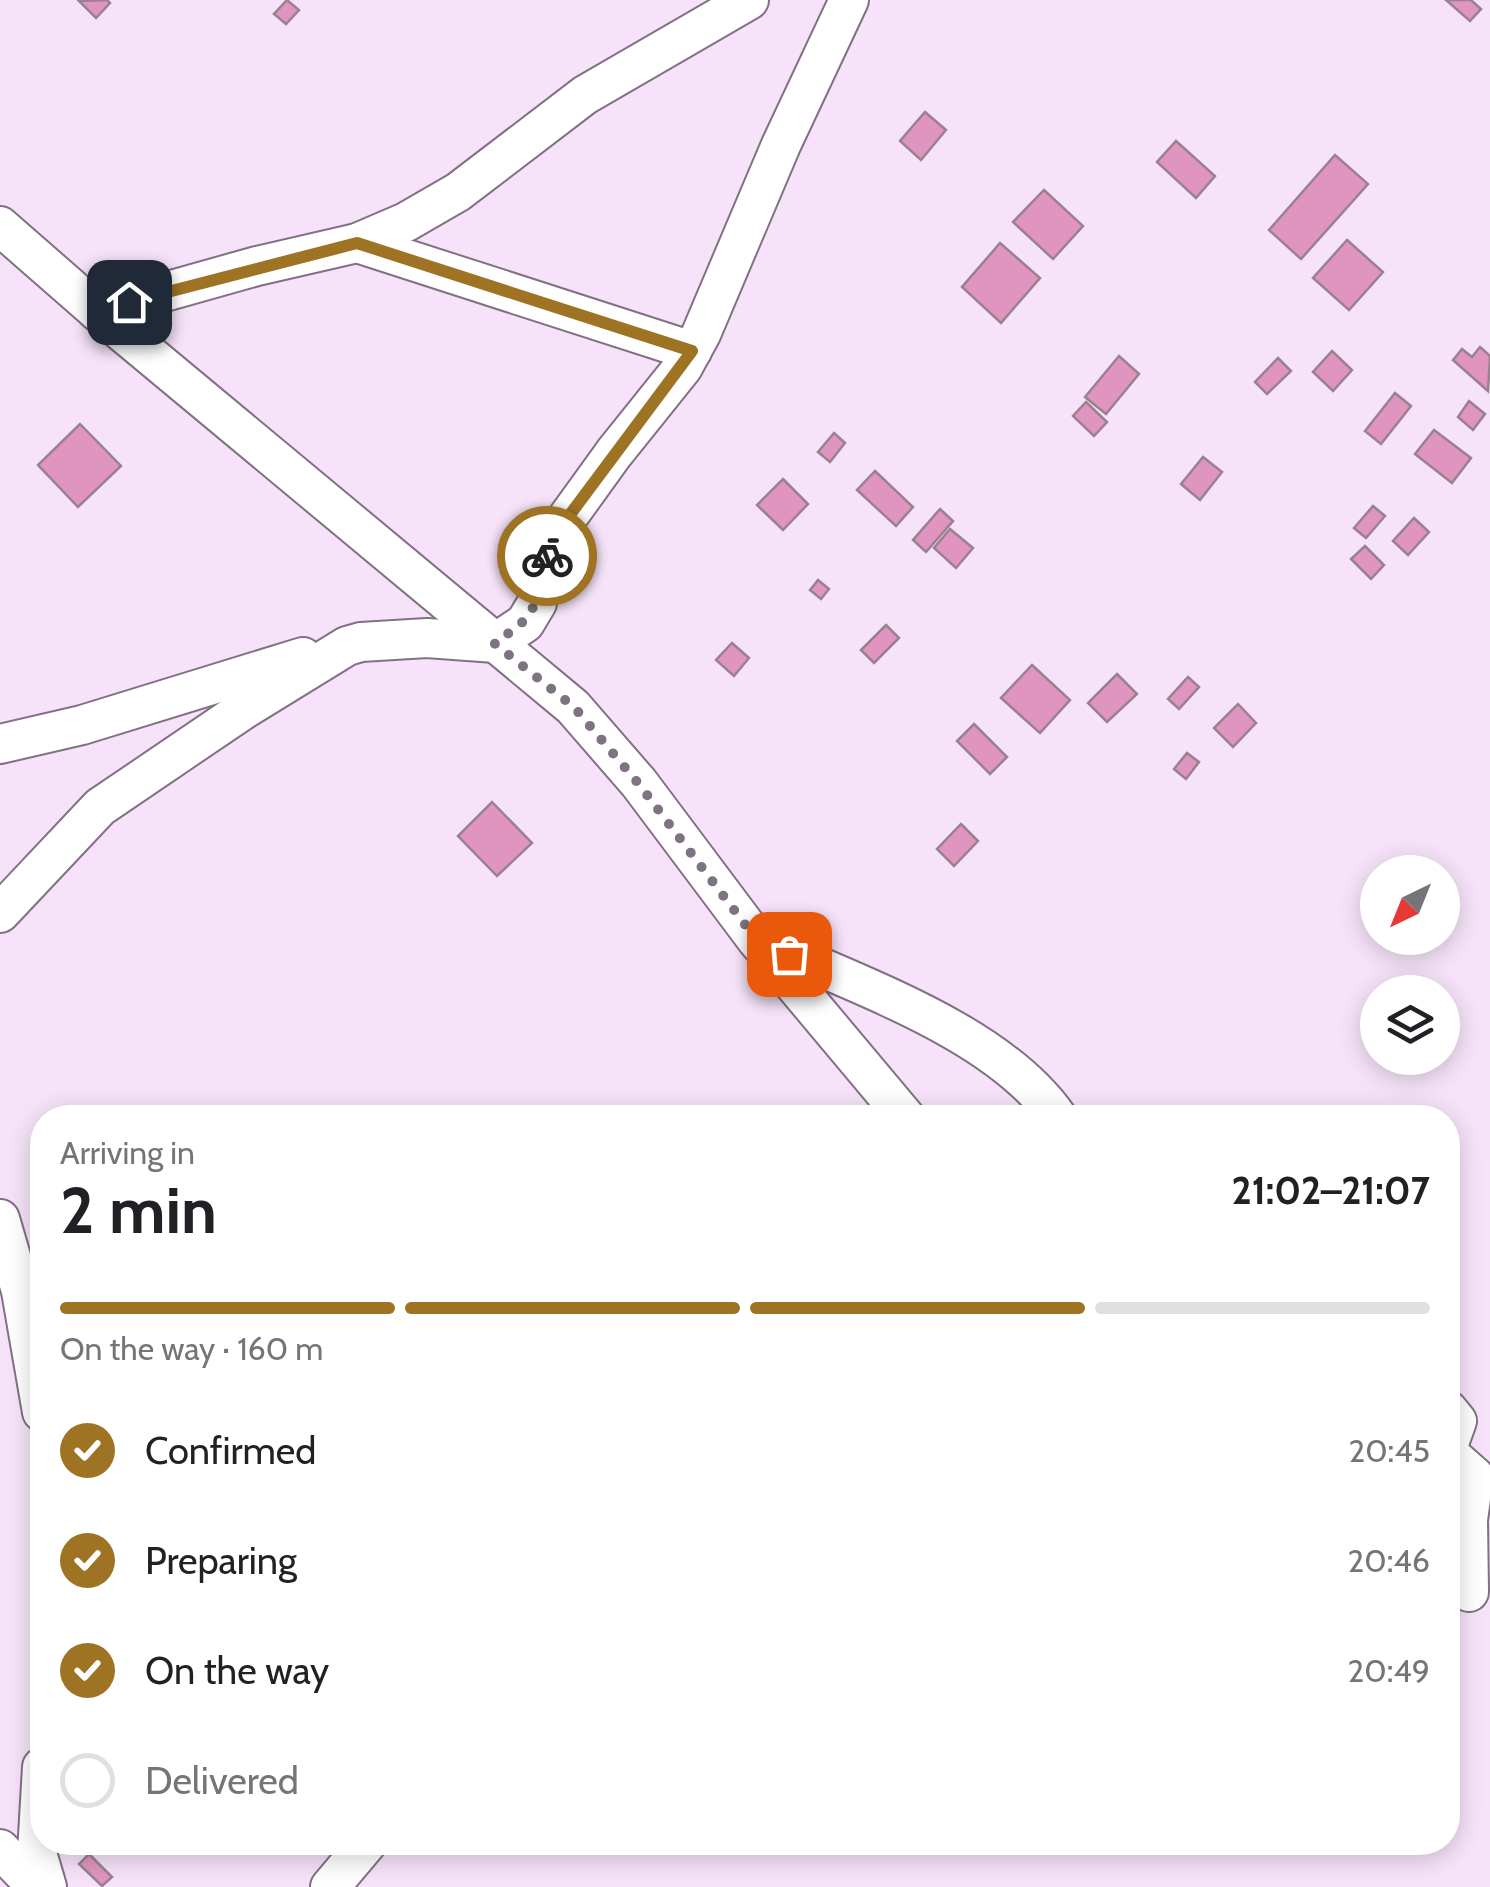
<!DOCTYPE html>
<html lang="en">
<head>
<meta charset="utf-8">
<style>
  body { margin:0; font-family:Cabin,sans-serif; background:#f2f2f2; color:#202124; height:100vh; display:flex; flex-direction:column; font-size:38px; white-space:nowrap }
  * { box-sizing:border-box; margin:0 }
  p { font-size:32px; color:#757577 }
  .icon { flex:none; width:55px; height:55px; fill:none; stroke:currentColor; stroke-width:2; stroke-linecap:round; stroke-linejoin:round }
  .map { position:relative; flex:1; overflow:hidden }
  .panel { position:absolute; left:30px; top:1105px; width:1430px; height:750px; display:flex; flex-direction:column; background:#fff; border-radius:40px; box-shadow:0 5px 25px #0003 }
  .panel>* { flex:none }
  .needle { width:65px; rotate:223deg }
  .fabs { position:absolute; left:1360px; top:855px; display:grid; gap:20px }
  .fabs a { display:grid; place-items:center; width:100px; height:100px; border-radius:50%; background:#fff; box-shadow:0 5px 25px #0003; font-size:50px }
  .pin { position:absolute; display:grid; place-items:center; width:85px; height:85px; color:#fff; margin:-42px; border-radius:20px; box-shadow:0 5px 15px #0006 }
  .courier { position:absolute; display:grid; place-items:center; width:100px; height:100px; margin:-50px; border:8px solid #9f7324; border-radius:50%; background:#fff; color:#222; box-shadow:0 2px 12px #0007 }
  .overview em { font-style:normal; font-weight:700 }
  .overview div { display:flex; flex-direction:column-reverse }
  .overview { display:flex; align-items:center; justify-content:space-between; height:170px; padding:0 30px }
  h1 { font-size:65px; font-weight:700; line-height:75px }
  .bar { display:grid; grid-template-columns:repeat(4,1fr); gap:15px 10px; align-content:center; height:120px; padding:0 30px }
  .bar i { height:12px; border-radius:8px; background:#e0e0e0 }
  .bar .current { background:#9f7324 }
  .bar p { grid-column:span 4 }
  ol { padding:0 30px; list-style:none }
  li { display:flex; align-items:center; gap:30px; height:110px }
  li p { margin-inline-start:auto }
  li .icon { padding:10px; border-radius:50%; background:#9f7324; color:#fff; stroke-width:4 }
  li:last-child { color:#757577 }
  li i { width:55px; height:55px; border:5px solid #e0e0e0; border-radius:50% }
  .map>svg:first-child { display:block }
</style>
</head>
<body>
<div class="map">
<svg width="1490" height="1887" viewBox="0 0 1490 1887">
  <rect width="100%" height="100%" fill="#f6e3f9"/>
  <!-- building -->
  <g fill="#df95bf" stroke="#9b818f" stroke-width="2.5">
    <polygon points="107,0 110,3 96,18 79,1"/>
    <polygon points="287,0 299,10 286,24 274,14"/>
    <polygon points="1446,0 1471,0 1481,9 1470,21"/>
    <polygon points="925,112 946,130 921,160 900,141"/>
    <polygon points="1176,141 1215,176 1196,198 1157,162"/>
    <polygon points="1335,155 1368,184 1301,259 1269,230"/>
    <polygon points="1044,190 1083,226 1053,259 1013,222"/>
    <polygon points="1347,240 1383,272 1349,310 1313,278"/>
    <polygon points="1000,243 1040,278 1001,323 962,287"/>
    <polygon points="1480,347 1490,356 1488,391 1453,360 1462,349 1472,357"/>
    <polygon points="1332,351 1352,370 1333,391 1313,372"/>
    <polygon points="1119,356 1139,374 1106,414 1085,397"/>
    <polygon points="1278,358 1291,371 1267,394 1255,382"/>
    <polygon points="1395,393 1411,406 1381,444 1365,431"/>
    <polygon points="1469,401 1485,414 1473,430 1458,417"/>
    <polygon points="1086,402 1107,422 1094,436 1073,416"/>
    <polygon points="80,424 121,466 78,507 38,465"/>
    <polygon points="1434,430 1471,458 1452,483 1415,454"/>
    <polygon points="834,433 845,443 830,462 818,452"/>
    <polygon points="1203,457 1222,472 1200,500 1181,484"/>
    <polygon points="875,471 913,507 896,526 857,490"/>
    <polygon points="783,479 808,504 783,530 757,505"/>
    <polygon points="1373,506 1385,516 1366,538 1354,528"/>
    <polygon points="940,509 953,521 926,552 913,540"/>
    <polygon points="1414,518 1429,532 1408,555 1393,541"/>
    <polygon points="950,529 973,548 956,568 934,548"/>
    <polygon points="1365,546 1384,565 1371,579 1351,559"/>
    <polygon points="818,580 829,589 821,599 810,590"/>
    <polygon points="886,625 899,638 874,663 861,650"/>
    <polygon points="732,643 749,658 734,676 716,660"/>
    <polygon points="1032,665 1070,700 1040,733 1001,698"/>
    <polygon points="1117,674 1137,694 1107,722 1088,703"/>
    <polygon points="1188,677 1199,687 1179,709 1168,699"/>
    <polygon points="1238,704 1256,723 1233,747 1214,728"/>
    <polygon points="974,724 1007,757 990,774 957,741"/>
    <polygon points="1187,753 1199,762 1186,779 1174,769"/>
    <polygon points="492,802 532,843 497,876 458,836"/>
    <polygon points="961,824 978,841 954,866 937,849"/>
    <polygon points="176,1842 196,1842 184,1852"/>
    <polygon points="89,1854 112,1877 102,1886 79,1864"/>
  </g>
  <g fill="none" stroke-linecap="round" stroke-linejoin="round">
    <defs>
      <g id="minor">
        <polyline points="0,226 104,317 573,707 639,783 756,939 906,1118"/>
        <polyline points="357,243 692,351"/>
        <polyline points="97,311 257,266 357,243 406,222 458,192 585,95 749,0"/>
        <polyline points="0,744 82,725 303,657"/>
        <polyline points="0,913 100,807 243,710 347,646 361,642 427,638 495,643 525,623 537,603 541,570 557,532 614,453 683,367 701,334 781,145 849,0"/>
        <path d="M768,944C861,987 998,1032 1058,1118"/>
        <polyline points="0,1219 21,1291 42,1412"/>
        <polyline points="1448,1410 1457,1421 1448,1446"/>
        <polyline points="1448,1453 1474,1476 1468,1520 1469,1592"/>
        <polyline points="42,1767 37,1853 47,1887"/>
        <polyline points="0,1849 37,1887"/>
        <polyline points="330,1887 368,1842"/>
      </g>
    </defs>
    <!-- minor casing -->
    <use href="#minor" stroke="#827084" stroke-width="42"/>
    <!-- minor -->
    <use href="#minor" stroke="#fff" stroke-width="38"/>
  </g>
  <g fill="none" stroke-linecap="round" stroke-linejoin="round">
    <!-- done -->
    <path stroke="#7e7381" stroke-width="10" stroke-dasharray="0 18" d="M547,556C527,607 549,608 494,643L574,707L638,783L756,939L789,954"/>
    <!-- route -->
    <polyline stroke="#9f7324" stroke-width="12" points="129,302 357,243 692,351 557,532 547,556"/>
  </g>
</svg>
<div class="fabs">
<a><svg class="needle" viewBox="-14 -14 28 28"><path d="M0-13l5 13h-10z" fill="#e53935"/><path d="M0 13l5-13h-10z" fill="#757577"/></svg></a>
<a><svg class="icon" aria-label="layers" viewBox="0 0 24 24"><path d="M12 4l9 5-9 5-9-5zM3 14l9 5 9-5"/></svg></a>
</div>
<div class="pin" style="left:789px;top:954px;background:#ea580c"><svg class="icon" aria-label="bag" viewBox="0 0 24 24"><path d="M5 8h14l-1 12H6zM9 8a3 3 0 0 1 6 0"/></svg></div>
<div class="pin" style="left:129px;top:302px;background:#1f2937"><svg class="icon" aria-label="home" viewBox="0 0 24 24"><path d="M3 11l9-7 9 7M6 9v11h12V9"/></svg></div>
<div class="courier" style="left:547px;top:556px"><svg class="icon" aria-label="bike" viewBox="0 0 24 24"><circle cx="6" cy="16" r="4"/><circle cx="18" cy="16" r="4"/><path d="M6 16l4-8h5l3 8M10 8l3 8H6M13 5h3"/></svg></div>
<section class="panel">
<div class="overview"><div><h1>2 min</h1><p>Arriving in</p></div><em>21:02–21:07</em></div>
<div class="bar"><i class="current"></i><i class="current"></i><i class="current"></i><i></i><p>On the way · 160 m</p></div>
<ol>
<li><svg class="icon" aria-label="check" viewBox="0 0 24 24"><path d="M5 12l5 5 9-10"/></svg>Confirmed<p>20:45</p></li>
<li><svg class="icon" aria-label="check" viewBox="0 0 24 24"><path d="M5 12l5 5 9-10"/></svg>Preparing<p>20:46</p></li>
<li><svg class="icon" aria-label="check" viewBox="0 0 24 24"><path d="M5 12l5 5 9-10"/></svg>On the way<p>20:49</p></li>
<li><i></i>Delivered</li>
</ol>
</section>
</div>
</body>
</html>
